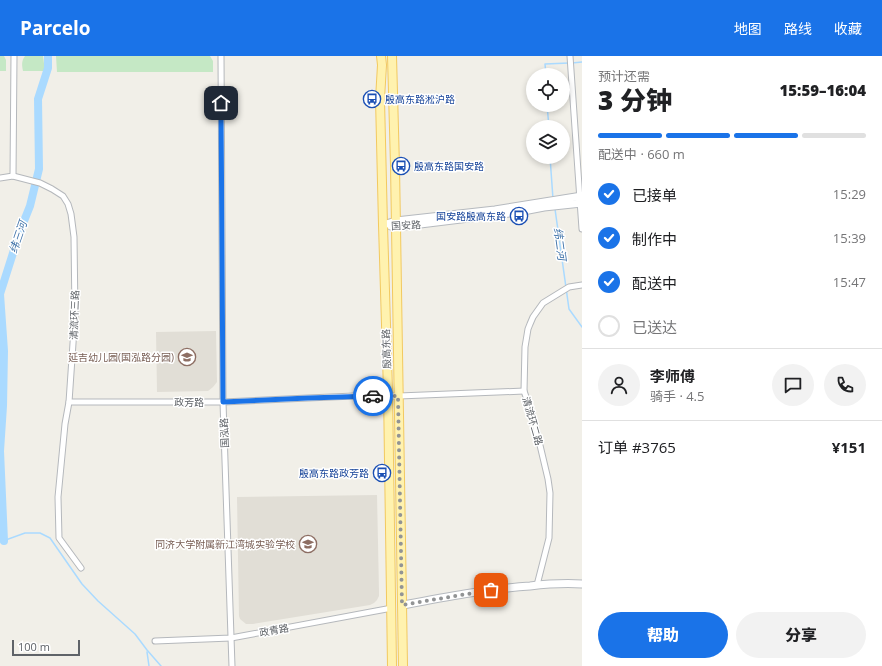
<!DOCTYPE html>
<html lang="zh">
<head>
<meta charset="utf-8">
<style>
  body { margin:0; font-family:"Open Sans","Noto Sans SC",sans-serif; background:#f2f2f2; color:#202124; height:100vh; display:flex; flex-direction:column; font-size:15px; white-space:nowrap }
  * { box-sizing:border-box; margin:0 }
  p { font-size:13px; color:#757577 }
  .icon { flex:none; width:22px; height:22px; fill:none; stroke:currentColor; stroke-width:2; stroke-linecap:round; stroke-linejoin:round }
  .map { position:relative; flex:1; overflow:hidden }
  .side { display:flex; flex-direction:column; background:#fff; width:300px }
  .side>* { flex:none }
  .tools { position:absolute; left:526px; top:12px; display:grid; gap:8px }
  .tools a { display:grid; place-items:center; width:44px; height:44px; border-radius:50%; background:#fff; box-shadow:0 2px 6px #0003; font-size:20px }
  .scale { position:absolute; left:12px; bottom:10px; width:68px; box-sizing:border-box; padding-left:4px; border:2px solid #5f6368; border-top:0; font-size:11px; line-height:14px; white-space:nowrap; color:#5f6368; -webkit-text-stroke:3px #fff; paint-order:stroke }
  .pin { position:absolute; display:grid; place-items:center; width:34px; height:34px; color:#fff; margin:-17px; border-radius:8px; box-shadow:0 2px 6px #0006 }
  .courier { position:absolute; display:grid; place-items:center; width:40px; height:40px; margin:-20px; border:3px solid #1a73e8; border-radius:50%; background:#fff; color:#222; box-shadow:0 1px 5px #0007 }
  .summary em { font-style:normal; font-weight:800 }
  .summary div { display:flex; flex-direction:column-reverse }
  .summary { display:flex; align-items:center; justify-content:space-between; height:68px; padding:0 16px }
  h1 { font-size:26px; font-weight:800; line-height:30px }
  .bar { display:grid; grid-template-columns:repeat(4,1fr); gap:6px 4px; align-content:center; height:48px; padding:0 16px }
  .bar i { height:5px; border-radius:3px; background:#e0e0e0 }
  .bar .current { background:#1a73e8 }
  .bar p { grid-column:span 4 }
  .line { display:flex; align-items:center; gap:10px; padding:0 16px; border-top:1px solid #e0e0e0 }
  .line div { flex:1 }
  .round { display:grid; place-items:center; flex:none; width:42px; height:42px; border-radius:21px; background:#f2f2f2 }
  ol { padding:0 16px; list-style:none }
  li { display:flex; align-items:center; gap:12px; height:44px }
  li p { margin-inline-start:auto }
  li .icon { padding:4px; border-radius:50%; background:#1a73e8; color:#fff; stroke-width:4 }
  li:last-child { color:#757577 }
  li i { width:22px; height:22px; border:2px solid #e0e0e0; border-radius:50% }
  .button { display:flex; gap:8px; margin-top:auto; padding:8px 16px }
  .button a { flex:1; height:46px; border-radius:24px; background:#1a73e8; color:#fff; font-size:16px; font-weight:800; line-height:46px; text-align:center }
  .button a+a { background:#f2f2f2; color:#202124 }
  header { display:flex; align-items:center; gap:24px; box-sizing:border-box; height:56px; padding:0 20px; background:#1a73e8; color:#fff }
  header strong { font-size:19px }
  nav { display:flex; gap:22px; margin-inline-start:auto; font-size:14px }
  main { display:flex; flex:1; min-height:0 }
  .map>svg:first-child { display:block }
</style>
</head>
<body>
<header>
<strong>Parcelo</strong>
<nav><a>地图</a><a>路线</a><a>收藏</a></nav>
</header>
<main>
<div class="map">
<svg width="582" height="610" viewBox="0 0 582 610">
  <rect width="100%" height="100%" fill="#f1efe8"/>
  <!-- education -->
  <g fill="#e1ded6">
    <polygon points="216,275 217,326 213,331 208,335 157,336 156,276"/>
    <polygon points="377,439 379,535 379,540 377,544 374,547 370,549 253,568 246,568 240,563 239,560 237,441"/>
  </g>
  <!-- green -->
  <g fill="#c5e8c5">
    <polygon points="0,0 4,0 6,4 6,15 0,15"/>
    <path d="M25,0H43L45,15H23C22,10 21,5 25,0Z"/>
    <polygon points="56,0 210,0 213,5 213,16 57,16"/>
  </g>
  <g fill="none" stroke-linecap="round" stroke-linejoin="round">
    <!-- stream -->
    <g stroke="#aadaff" stroke-width="1.5">
      <polyline points="572,7 582,6"/>
      <polyline points="546,19 545,8 569,7"/>
      <polyline points="547,49 549,71"/>
      <polyline points="550,101 553,143"/>
      <polyline points="555,153 569,253 582,271"/>
      <polyline points="0,486 25,477 40,477 50,482 82,528 98,545 135,578 147,594 161,610"/>
      <polyline points="147,596 149,610"/>
    </g>
    <!-- river -->
    <polyline stroke="#aadaff" stroke-width="8" points="4,485 0,395 3,350 4,295 0,238 20,175 30,150 39,113 38,43 48,12 48,0"/>
    <defs>
      <g id="street">
        <polyline points="221,0 223,346 232,610"/>
        <polyline points="570,0 582,173"/>
        <polyline points="13,120 14,0"/>
        <polyline points="0,122 13,120 40,127 52,133 63,140 68,148 71,158 74,181 75,258 69,346 65,368 58,441 59,482 81,512"/>
        <polyline points="69,346 223,346 308,342 354,340 399,340 524,335"/>
        <polyline points="537,529 549,482 550,437 548,423 534,364 524,335 525,291 528,273 530,268 533,261 543,247 569,231 582,229"/>
        <polyline points="155,585 231,582 392,552"/>
      </g>
      <g id="secondary">
        <polyline points="383,169 396,165 495,154 582,140"/>
        <polyline points="391,170 396,171 518,156 544,151 582,147"/>
        <path d="M403,549C445,541 487,533 530,530C547,528 565,527 582,528"/>
      </g>
      <g id="primary">
        <polyline points="381,0 382,9 380,43 383,169 388,335 392,610"/>
        <polyline points="392,0 395,110 396,171 403,610"/>
      </g>
    </defs>
    <!-- street casing -->
    <use href="#street" stroke="#b5b8bc" stroke-width="7"/>
    <!-- secondary casing -->
    <use href="#secondary" stroke="#b6babf" stroke-width="9"/>
    <!-- primary casing -->
    <use href="#primary" stroke="#f2c960" stroke-width="10"/>
    <!-- street -->
    <use href="#street" stroke="#fff" stroke-width="5"/>
    <!-- secondary -->
    <use href="#secondary" stroke="#fff" stroke-width="7"/>
    <!-- primary -->
    <use href="#primary" stroke="#fff2af" stroke-width="8"/>
  </g>
  <g fill="none" stroke-linecap="round" stroke-linejoin="round">
    <!-- done -->
    <polyline stroke="#929495" stroke-width="4" stroke-dasharray="0 7.2" points="373,340 398,340 402,549 491,534"/>
    <!-- route -->
    <polyline stroke="#1a73e8" stroke-width="5" points="221,47 223,346 308,342 373,340"/>
  </g>
  <!-- icons -->
  <defs>
    <symbol id="bus-ring" viewBox="-11 -11 22 22"><circle r="9.5" fill="#fff" stroke="#1a4fb4" stroke-width="1.5"/><path d="M-5-6H5V4H4V6H2V4H-2V6H-4V4H-5ZM-3.5-4V0h7V-4ZM-3.5 1.2v1.5H-2V1.2ZM2 1.2v1.5H3.5V1.2Z" fill="#1a4fb4"/></symbol>
    <symbol id="school-ring" viewBox="-11 -11 22 22"><circle r="9.5" fill="#fff" stroke="#8d6e63" stroke-width="1.5"/><path d="M0-5L7-2L0 1L-7-2ZM-4 1L0 2.5L4 1V4Q0 6-4 4Z" fill="#8d6e63"/></symbol>
  </defs>
  <g fill-rule="evenodd">
    <use href="#bus-ring" x="362" y="33" width="20" height="20"/>
    <use href="#bus-ring" x="391" y="100" width="20" height="20"/>
    <use href="#bus-ring" x="509" y="150" width="20" height="20"/>
    <use href="#school-ring" x="177" y="291" width="20" height="20"/>
    <use href="#bus-ring" x="372" y="407" width="20" height="20"/>
    <use href="#school-ring" x="298" y="478" width="20" height="20"/>
  </g>
  <g text-anchor="middle" stroke-width="3" stroke-linejoin="round" paint-order="stroke">
    <!-- transit labels -->
    <g font-size="10" fill="#164399" stroke="#fff" text-anchor="start">
      <text x="385" y="47">殷高东路淞沪路</text>
      <text x="414" y="114">殷高东路国安路</text>
      <text x="506" y="164" text-anchor="end">国安路殷高东路</text>
      <text x="369" y="421" text-anchor="end">殷高东路政芳路</text>
    </g>
    <!-- street labels -->
    <g font-size="10" fill="#5f6368" stroke="#fff">
      <text transform="translate(406 169) rotate(-3)" y="4">国安路</text>
      <text transform="translate(74 259) rotate(-88)" y="4">清流环三路</text>
      <text transform="translate(386 293) rotate(-92)" y="4">殷高东路</text>
      <text x="189" y="350">政芳路</text>
      <text transform="translate(533 365) rotate(74)" y="4">清流环二路</text>
      <text transform="translate(224 377) rotate(-92)" y="4">国泓路</text>
      <text transform="translate(274 574) rotate(-10)" y="4">政青路</text>
    </g>
    <!-- education labels -->
    <g font-size="10" fill="#785e54" stroke="#fff" text-anchor="end">
      <text x="174" y="305">延吉幼儿园(国泓路分园)</text>
      <text x="295" y="492">同济大学附属新江湾城实验学校</text>
    </g>
    <!-- water labels -->
    <g font-size="11" font-style="italic" fill="#4174aa" stroke="#fff">
      <text transform="translate(18 181) rotate(-71)" y="4">纬三河</text>
      <text transform="translate(560 188) rotate(82)" y="4">纬二河</text>
    </g>
  </g>
</svg>
<div class="tools">
<a><svg class="icon" aria-label="locate" viewBox="0 0 24 24"><circle cx="12" cy="12" r="6"/><path d="M12 2v4M12 18v4M2 12h4M18 12h4"/></svg></a>
<a><svg class="icon" aria-label="layers" viewBox="0 0 24 24"><path d="M12 4l9 5-9 5-9-5zM3 14l9 5 9-5"/></svg></a>
</div>
<div class="scale">100 m</div>
<div class="pin" style="left:491px;top:534px;background:#ea580c"><svg class="icon" aria-label="bag" viewBox="0 0 24 24"><path d="M5 8h14l-1 12H6zM9 8a3 3 0 0 1 6 0"/></svg></div>
<div class="pin" style="left:221px;top:47px;background:#1f2937"><svg class="icon" aria-label="home" viewBox="0 0 24 24"><path d="M3 11l9-7 9 7M6 9v11h12V9"/></svg></div>
<div class="courier" style="left:373px;top:340px"><svg class="icon" aria-label="car" viewBox="0 0 24 24"><path d="M5 17H2v-5l4-1 3-4h7l3 4 3 1v5h-3M9 17h6M6 11h13"/><circle cx="7" cy="17" r="2"/><circle cx="17" cy="17" r="2"/></svg></div>
</div>
<section class="side">
<div class="summary"><div><h1>3 分钟</h1><p>预计还需</p></div><em>15:59–16:04</em></div>
<div class="bar"><i class="current"></i><i class="current"></i><i class="current"></i><i></i><p>配送中 · 660 m</p></div>
<ol>
<li><svg class="icon" aria-label="check" viewBox="0 0 24 24"><path d="M5 12l5 5 9-10"/></svg>已接单<p>15:29</p></li>
<li><svg class="icon" aria-label="check" viewBox="0 0 24 24"><path d="M5 12l5 5 9-10"/></svg>制作中<p>15:39</p></li>
<li><svg class="icon" aria-label="check" viewBox="0 0 24 24"><path d="M5 12l5 5 9-10"/></svg>配送中<p>15:47</p></li>
<li><i></i>已送达</li>
</ol>
<div class="line" style="height:72px"><a class="round"><svg class="icon" aria-label="person" viewBox="0 0 24 24"><circle cx="12" cy="8" r="4"/><path d="M4 21q1-7 8-7t8 7"/></svg></a><div><b>李师傅</b><p>骑手 · 4.5</p></div><a class="round"><svg class="icon" aria-label="chat" viewBox="0 0 24 24"><path d="M4 5h16v11H9l-5 4z"/></svg></a><a class="round"><svg class="icon" aria-label="phone" viewBox="0 0 24 24"><path d="M5 4h4l2 5-3 2q2 4 5 5l2-3 5 2v4C11 20 4 13 5 4z"/></svg></a></div>
<div class="line" style="height:52px"><div>订单 #3765</div><b>¥151</b></div>
<div class="button"><a>帮助</a><a>分享</a></div>
</section>
</main>
</body>
</html>
